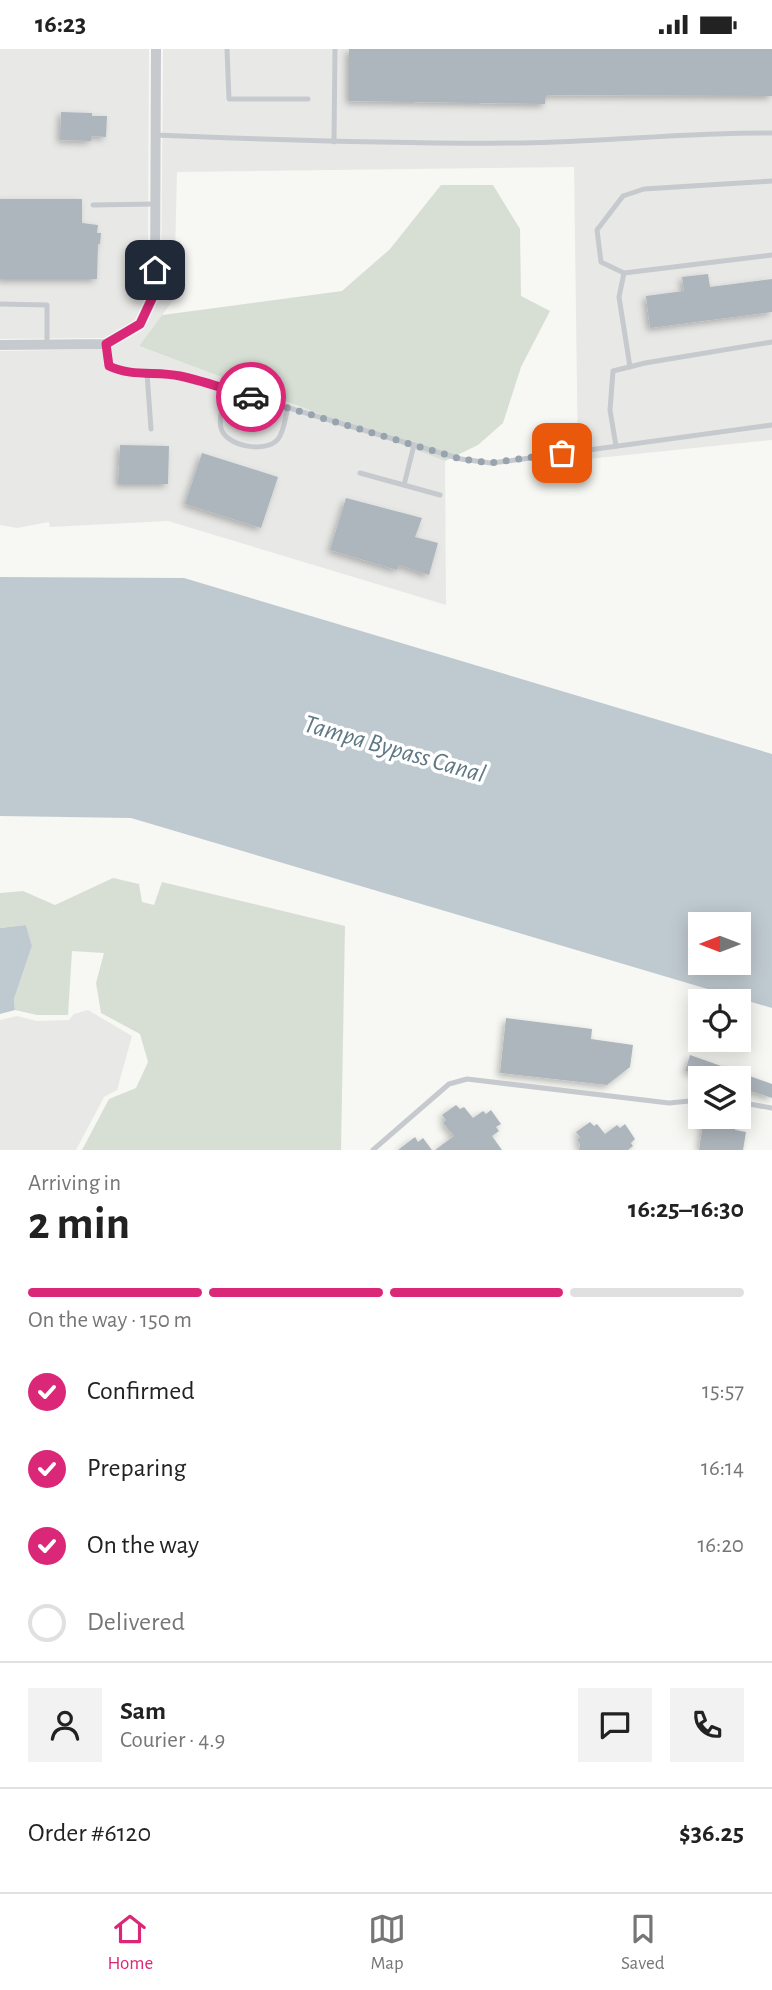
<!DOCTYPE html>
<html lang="en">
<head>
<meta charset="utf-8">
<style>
  body { margin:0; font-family:"Alegreya Sans",sans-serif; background:#f2f2f2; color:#222; height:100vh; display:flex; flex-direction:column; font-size:26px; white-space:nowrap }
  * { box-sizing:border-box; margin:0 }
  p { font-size:23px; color:#767676 }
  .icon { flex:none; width:38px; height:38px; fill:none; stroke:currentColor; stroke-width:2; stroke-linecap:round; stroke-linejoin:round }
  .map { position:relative; height:1101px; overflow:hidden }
  .side { display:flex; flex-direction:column; background:#fff; flex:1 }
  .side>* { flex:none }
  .needle { width:46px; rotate:270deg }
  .controls { position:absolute; left:688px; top:863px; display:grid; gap:14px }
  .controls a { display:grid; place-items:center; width:63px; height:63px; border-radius:0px; background:#fff; box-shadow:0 4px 18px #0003; font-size:35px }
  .pin { position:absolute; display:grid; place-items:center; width:60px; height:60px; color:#fff; margin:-30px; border-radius:14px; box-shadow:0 4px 10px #0006 }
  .courier { position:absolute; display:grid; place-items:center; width:70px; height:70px; margin:-35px; border:5px solid #db2777; border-radius:50%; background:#fff; color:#222; box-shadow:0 2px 9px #0007 }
  .headline em { font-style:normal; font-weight:700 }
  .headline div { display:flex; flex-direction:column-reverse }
  .headline { display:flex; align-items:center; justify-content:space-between; height:119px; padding:0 28px }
  h1 { font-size:46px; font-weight:700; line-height:52px }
  .bar { display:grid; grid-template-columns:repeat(4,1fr); gap:10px 7px; align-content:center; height:84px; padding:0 28px }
  .bar i { height:9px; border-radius:5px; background:#e0e0e0 }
  .bar .on { background:#db2777 }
  .bar p { grid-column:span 4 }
  .line { display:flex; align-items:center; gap:18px; padding:0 28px; border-top:2px solid #e0e0e0 }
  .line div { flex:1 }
  .round { display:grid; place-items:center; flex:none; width:74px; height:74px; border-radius:0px; background:#f2f2f2 }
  ol { padding:0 28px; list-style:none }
  li { display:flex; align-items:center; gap:21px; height:77px }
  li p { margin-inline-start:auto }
  li .icon { padding:7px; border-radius:50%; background:#db2777; color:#fff; stroke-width:4 }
  li:last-child { color:#767676 }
  li i { width:38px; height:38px; border:4px solid #e0e0e0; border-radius:50% }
  .status { display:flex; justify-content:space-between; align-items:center; height:49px; padding:0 35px; background:#fff; direction:ltr }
  .status svg { height:19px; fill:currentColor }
  .tabs { display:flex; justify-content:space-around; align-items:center; height:98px; border-top:2px solid #e0e0e0; background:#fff; font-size:19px; color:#767676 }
  .tabs a { display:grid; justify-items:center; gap:4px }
  .tabs .on { color:#db2777 }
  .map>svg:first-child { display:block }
</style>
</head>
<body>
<div class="status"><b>16:23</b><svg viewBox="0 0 49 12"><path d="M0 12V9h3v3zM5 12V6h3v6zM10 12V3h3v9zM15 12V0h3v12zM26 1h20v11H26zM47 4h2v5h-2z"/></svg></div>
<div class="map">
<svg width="772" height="1101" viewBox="0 0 772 1101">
  <defs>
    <filter id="shadow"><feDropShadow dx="-3" dy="3" stdDeviation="3.5" flood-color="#0004"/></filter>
  </defs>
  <rect width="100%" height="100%" fill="#f7f7f3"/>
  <!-- built -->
  <g fill="#e8e9e7">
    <polygon points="0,0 149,0 148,242 135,271 104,289 0,290"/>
    <polygon points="163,0 772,0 772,391 578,411 574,118 177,123 174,250 139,297 445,412 446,556 168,472 50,478 49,473 17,479 0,476 0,302 109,300 144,280 161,246"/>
    <polygon points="88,961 132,987 117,1041 104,1048 76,1101 0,1101 0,971 17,967 37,972 69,971 74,965"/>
  </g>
  <!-- green -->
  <g fill="#d7dfd4">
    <polygon points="441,136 493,136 520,180 521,247 550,262 521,318 503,374 478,396 445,412 139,297 162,266 342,242 390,200"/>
    <polygon points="113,829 139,835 142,853 154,856 162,833 345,877 341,1101 82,1101 109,1050 136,1039 148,1013 140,985 101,964 96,934 104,904 72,902 68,966 37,966 15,961 14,950 32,897 26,876 0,879 0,844 23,842 55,856"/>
  </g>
  <!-- water -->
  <g fill="#bfcad0" fill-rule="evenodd">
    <path d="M0,528L184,529L772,705V959L131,769L0,767ZM700,875H738V914H700Z"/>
    <polygon points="26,876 32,897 14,950 15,961 0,965 0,879"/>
  </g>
  <!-- building -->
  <g fill="#aeb6bd" filter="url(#shadow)">
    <polygon points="349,0 772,0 772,47 546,46 545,55 349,52"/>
    <polygon points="61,63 92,64 92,67 107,67 106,88 91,87 91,92 60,91"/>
    <polygon points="0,150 82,150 82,174 98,176 97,184 101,184 100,195 98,195 97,230 0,230"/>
    <polygon points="708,225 710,238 772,230 772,263 650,279 646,247 684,242 682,228"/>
    <polygon points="120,396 169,397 168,435 118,435"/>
    <polygon points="202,404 278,428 261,479 185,455"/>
    <polygon points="346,449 422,469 415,488 438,494 429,526 399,516 397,521 330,501"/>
    <polygon points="506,969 592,980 591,990 633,996 630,1018 607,1036 500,1024"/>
    <polygon points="690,1006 772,1035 772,1049 738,1038 738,1029 707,1029 685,1022"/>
    <polygon points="456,1056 460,1060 464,1058 473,1069 483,1062 486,1065 491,1061 501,1075 496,1078 499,1082 492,1087 502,1101 435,1101 454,1087 443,1074 446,1071 442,1066"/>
    <polygon points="704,1068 737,1068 735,1081 746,1083 743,1101 699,1101"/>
    <polygon points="590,1073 594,1077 597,1075 605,1085 617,1076 620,1079 625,1075 635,1090 631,1094 633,1097 628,1101 579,1101 580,1095 577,1091 580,1088 576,1083"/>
    <polygon points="415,1088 418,1093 423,1089 432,1101 398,1101"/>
  </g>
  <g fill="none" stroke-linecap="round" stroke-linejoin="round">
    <!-- service -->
    <g stroke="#c6cace" stroke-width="5">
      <polyline points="227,0 229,50 308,50"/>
      <path d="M155,86C277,91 400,95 522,94C605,93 689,83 772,84"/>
      <polyline points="334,93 335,0"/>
      <polyline points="772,132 644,140 623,147 597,181 601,213 624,224 772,206"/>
      <polyline points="93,156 155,155"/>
      <polyline points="624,224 619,248 630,318"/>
      <polyline points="0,255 47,256 47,295"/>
      <polyline points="106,295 109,317 122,322 134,325 155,323 181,327 461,410 491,414 508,412 772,376"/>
      <polyline points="147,324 151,380"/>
      <path d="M228,341C225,352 218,367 221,379C225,397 266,405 278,390C284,383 285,369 288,359"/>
      <polyline points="616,397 610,361 613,322 645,314 772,293"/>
      <polyline points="360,424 440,446"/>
      <polyline points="404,436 414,396"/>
      <polyline points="738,1053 772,1059"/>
      <polyline points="373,1101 449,1035 467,1030 669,1054 700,1051"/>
    </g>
    <!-- minor -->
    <polyline stroke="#c6cace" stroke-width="10" points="0,296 106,295 140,275 155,243 156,0"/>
  </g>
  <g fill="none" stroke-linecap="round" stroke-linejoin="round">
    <!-- done -->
    <polyline stroke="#97a3ad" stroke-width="7" stroke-dasharray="0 12.6" points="251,348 461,410 491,414 562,404"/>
    <!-- route -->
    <path stroke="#db2777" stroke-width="9" d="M155,221V243L140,275L106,295L109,317C132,328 156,322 180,327C204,332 228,341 251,348"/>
  </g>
  <g text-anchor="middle" stroke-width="7" stroke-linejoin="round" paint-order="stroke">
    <!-- water labels -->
    <g font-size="26" font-style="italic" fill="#5f7884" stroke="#fff">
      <text transform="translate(395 699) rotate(16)" y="9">Tampa Bypass Canal</text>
    </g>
  </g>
</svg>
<div class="controls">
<a><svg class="needle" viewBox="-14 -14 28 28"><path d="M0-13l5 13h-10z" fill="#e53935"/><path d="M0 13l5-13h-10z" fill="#767676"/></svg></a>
<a><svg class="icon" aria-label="locate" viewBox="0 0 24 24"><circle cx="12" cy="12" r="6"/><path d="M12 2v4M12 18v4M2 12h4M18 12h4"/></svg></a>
<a><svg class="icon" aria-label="layers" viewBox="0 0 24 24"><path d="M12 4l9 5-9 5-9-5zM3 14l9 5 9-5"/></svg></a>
</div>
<div class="pin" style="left:562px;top:404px;background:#ea580c"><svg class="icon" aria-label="bag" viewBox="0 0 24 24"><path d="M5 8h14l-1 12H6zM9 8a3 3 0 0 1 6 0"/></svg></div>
<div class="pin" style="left:155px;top:221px;background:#1f2937"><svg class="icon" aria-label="home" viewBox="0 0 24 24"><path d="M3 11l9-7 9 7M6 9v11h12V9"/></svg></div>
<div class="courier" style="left:251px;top:348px"><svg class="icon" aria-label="car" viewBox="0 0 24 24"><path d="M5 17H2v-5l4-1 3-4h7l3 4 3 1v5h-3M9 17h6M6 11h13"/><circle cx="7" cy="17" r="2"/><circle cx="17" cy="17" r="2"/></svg></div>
</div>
<section class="side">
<div class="headline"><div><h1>2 min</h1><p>Arriving in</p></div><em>16:25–16:30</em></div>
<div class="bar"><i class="on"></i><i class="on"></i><i class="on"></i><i></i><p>On the way · 150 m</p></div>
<ol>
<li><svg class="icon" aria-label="check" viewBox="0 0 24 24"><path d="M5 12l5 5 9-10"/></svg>Confirmed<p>15:57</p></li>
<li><svg class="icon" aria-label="check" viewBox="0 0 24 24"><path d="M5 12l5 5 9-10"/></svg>Preparing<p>16:14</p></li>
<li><svg class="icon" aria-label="check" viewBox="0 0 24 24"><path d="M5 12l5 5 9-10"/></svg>On the way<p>16:20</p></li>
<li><i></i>Delivered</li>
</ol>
<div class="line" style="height:126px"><a class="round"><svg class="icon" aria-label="person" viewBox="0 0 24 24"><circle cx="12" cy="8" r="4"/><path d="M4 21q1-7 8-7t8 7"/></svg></a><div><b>Sam</b><p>Courier · 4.9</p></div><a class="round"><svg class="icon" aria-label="chat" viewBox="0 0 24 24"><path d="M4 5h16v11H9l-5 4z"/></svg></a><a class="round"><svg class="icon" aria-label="phone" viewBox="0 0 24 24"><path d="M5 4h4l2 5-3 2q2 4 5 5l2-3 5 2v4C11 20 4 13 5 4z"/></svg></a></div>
<div class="line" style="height:91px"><div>Order #6120</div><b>$36.25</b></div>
</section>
<nav class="tabs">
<a class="on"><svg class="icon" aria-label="home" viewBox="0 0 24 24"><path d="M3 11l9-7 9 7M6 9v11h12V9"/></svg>Home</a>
<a><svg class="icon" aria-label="map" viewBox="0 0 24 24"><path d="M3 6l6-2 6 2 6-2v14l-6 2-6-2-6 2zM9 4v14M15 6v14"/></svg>Map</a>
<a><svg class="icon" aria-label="saved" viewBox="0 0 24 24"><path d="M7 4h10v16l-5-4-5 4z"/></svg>Saved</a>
</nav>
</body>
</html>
